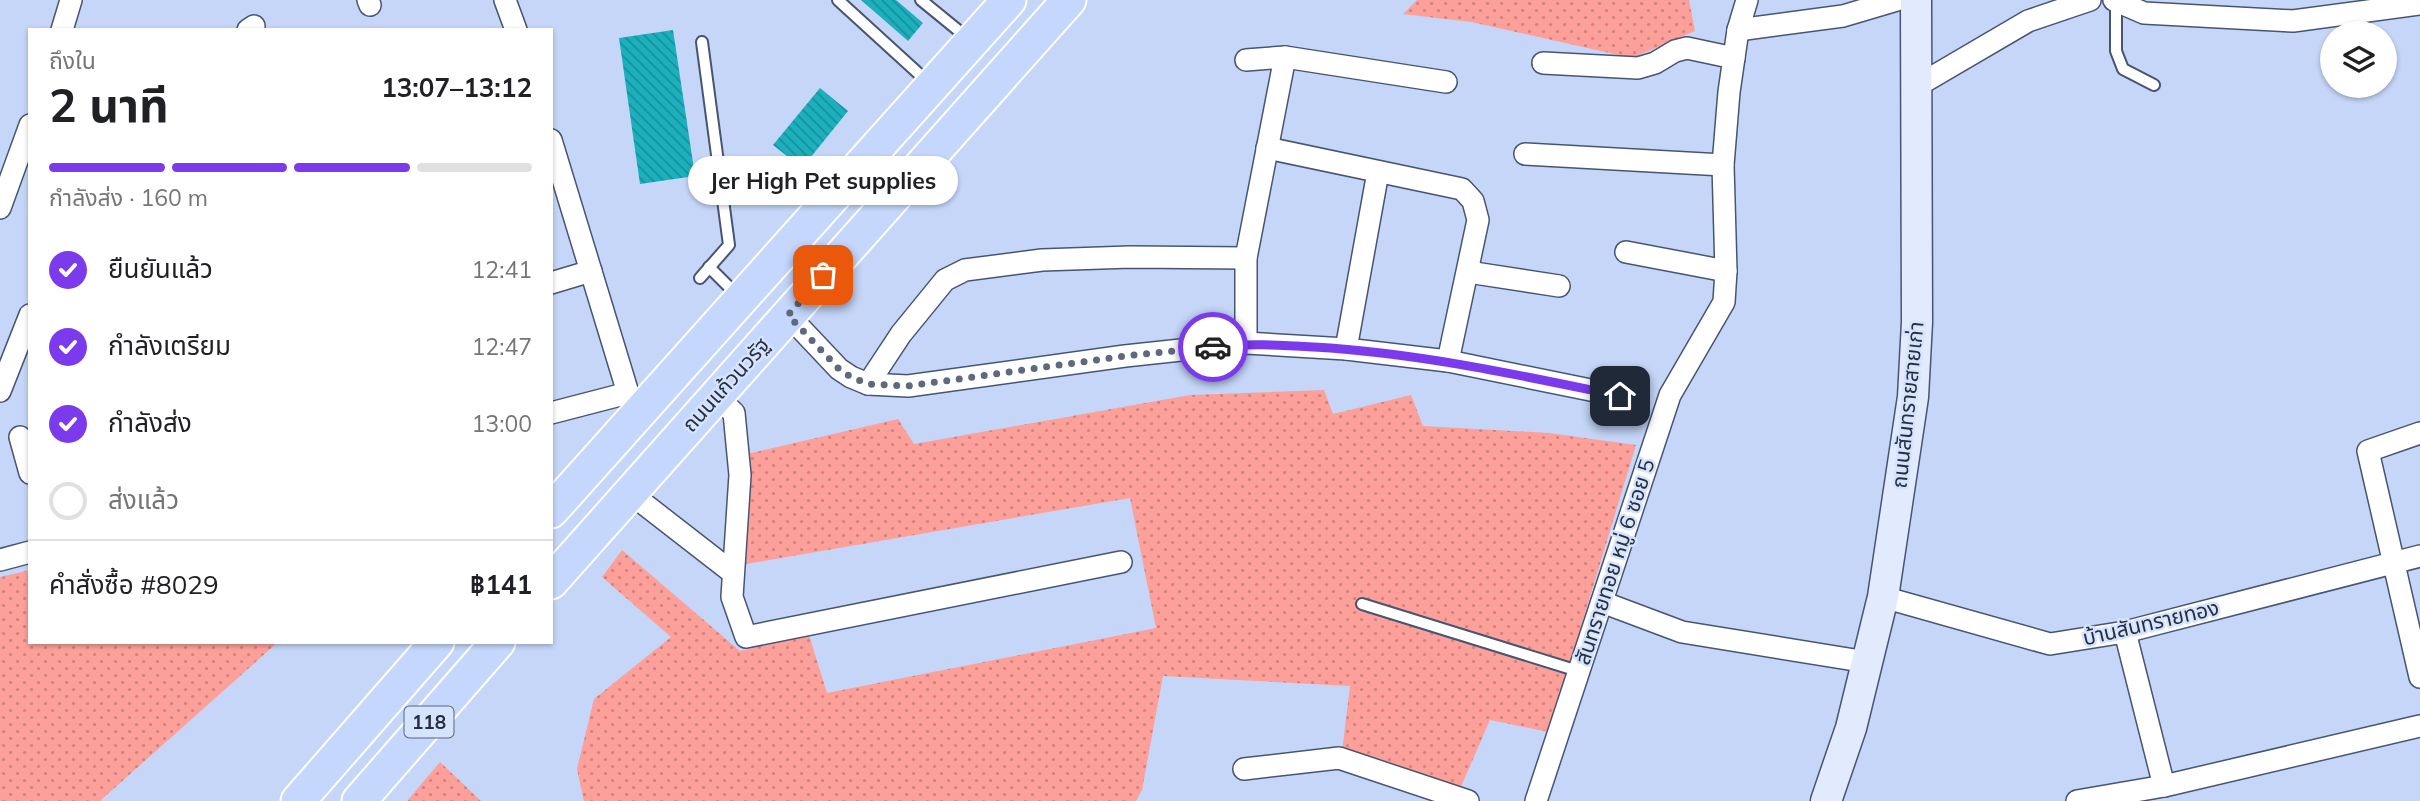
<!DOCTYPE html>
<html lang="th">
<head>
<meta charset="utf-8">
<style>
  body { margin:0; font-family:Mulish,"Noto Sans Thai",sans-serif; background:#f6f6f6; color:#202124; height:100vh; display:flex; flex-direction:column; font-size:26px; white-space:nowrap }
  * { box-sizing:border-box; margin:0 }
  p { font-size:23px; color:#757577 }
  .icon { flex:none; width:38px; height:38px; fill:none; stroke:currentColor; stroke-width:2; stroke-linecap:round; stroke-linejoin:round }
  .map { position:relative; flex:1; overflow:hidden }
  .details { position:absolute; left:28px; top:28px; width:525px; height:616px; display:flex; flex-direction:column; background:#fff; border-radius:0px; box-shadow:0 2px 5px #0004 }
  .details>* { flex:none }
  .fabs { position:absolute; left:2320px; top:21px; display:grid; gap:14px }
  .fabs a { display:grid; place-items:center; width:77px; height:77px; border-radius:50%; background:#fff; box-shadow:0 2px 5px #0004; font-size:35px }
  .pin { position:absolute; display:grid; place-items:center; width:60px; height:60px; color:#fff; margin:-30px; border-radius:14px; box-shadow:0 4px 10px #0006 }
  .courier { position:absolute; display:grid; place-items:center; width:70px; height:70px; margin:-35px; border:5px solid #7c3aed; border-radius:50%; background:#fff; color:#222; box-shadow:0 2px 9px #0007 }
  .bubble { position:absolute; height:49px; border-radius:24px; background:#fff; box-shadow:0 2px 5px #0004; font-size:23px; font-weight:700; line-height:49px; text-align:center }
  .head em { font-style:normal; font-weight:700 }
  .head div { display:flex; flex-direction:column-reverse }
  .head { display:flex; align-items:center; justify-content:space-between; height:119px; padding:0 21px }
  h1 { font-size:46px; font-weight:700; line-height:52px }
  .bar { display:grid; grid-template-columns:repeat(4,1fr); gap:10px 7px; align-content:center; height:84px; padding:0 21px }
  .bar i { height:9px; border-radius:5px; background:#e0e0e0 }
  .bar .on { background:#7c3aed }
  .bar p { grid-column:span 4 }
  .line { display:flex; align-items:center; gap:18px; padding:0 21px; border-top:2px solid #e0e0e0 }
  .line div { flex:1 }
  ol { padding:0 21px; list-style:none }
  li { display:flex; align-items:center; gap:21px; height:77px }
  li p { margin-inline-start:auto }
  li .icon { padding:7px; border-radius:50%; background:#7c3aed; color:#fff; stroke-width:4 }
  li:last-child { color:#757577 }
  li i { width:38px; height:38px; border:4px solid #e0e0e0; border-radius:50% }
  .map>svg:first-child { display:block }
</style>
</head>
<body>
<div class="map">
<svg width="2420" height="801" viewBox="0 0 2420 801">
  <defs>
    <pattern id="grass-dots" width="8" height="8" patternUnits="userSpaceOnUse" patternTransform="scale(1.75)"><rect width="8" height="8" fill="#fea09a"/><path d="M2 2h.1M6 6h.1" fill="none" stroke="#ce837f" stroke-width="1.8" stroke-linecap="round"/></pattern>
    <pattern id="building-back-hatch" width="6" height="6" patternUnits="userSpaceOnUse" patternTransform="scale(1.75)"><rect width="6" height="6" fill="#1bb0bc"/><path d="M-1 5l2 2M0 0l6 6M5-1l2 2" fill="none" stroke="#18909a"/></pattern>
  </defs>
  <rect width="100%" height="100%" fill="#c5d6f8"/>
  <!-- grass -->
  <g fill="url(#grass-dots)">
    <polygon points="1417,0 1689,0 1695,31 1632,58 1471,22 1403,14"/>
    <polygon points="1324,390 1333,414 1411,395 1423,426 1549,433 1636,445 1549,732 1490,720 1460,789 1342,752 1350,686 1163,676 1142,790 1136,801 584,801 577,769 594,699 671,637 602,577 622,550 740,651 809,635 827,693 1156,628 1130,498 746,564 747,454 898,419 914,444 1190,395"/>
    <polygon points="30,570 30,642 278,642 100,801 0,801 0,577"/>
    <polygon points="440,762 481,801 407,801"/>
  </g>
  <!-- building -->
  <g fill="url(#building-back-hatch)">
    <polygon points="861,0 896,0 923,23 908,41"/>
    <polygon points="673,30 695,176 640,184 619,38"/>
    <polygon points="820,88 848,111 802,168 773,145"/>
  </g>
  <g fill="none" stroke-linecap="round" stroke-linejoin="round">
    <defs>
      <g id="service">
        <polyline points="838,0 930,84"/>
        <polyline points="921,0 970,40"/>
        <polyline points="2116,1 2116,51 2123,69 2154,85"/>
        <polyline points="709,267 739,297"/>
        <polyline points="700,278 729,245 702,42"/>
        <polyline points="1362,604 1578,671"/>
      </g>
      <g id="minor">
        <polyline points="368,0 370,5"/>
        <polyline points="505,0 516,30"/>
        <polyline points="2114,0 2144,13 2293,21 2420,4"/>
        <polyline points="62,30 71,0"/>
        <polyline points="248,30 254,26"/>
        <polyline points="1738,30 1843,16 1897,0"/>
        <polyline points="1246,60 1285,57 1446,82"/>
        <polyline points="1543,63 1638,68 1655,63 1675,51 1687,48 1734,58"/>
        <polyline points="1917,86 2028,21 2090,0"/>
        <polyline points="551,140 628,393 643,407"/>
        <polyline points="1267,148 1462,189 1473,201 1478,220 1448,361"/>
        <polyline points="1525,154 1723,165"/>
        <polyline points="0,208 30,125"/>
        <polyline points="1626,252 1726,271"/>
        <polyline points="1468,272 1559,286"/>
        <polyline points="551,283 591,271"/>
        <polyline points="788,315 839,369 851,377 868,384 908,386 1125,356 1246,343 1346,349 1448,361 1620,396"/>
        <polyline points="1246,343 1246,258 1285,57"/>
        <polyline points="1346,349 1378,172"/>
        <polyline points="868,384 901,334 945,280 965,270 1042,260 1130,257 1246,258"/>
        <polyline points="0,391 30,315"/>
        <polyline points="716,396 734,413 740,475 732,597 746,637 1121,562"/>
        <polyline points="551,413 628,393"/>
        <polyline points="2420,433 2368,451 2420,677"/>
        <polyline points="20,437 30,473"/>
        <polyline points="630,493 733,573"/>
        <polyline points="0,560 30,552"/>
        <polyline points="1883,597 2050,644 2125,632 2420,556"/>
        <polyline points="1602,602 1682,632 1867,662"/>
        <polyline points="2125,632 2164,786"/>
        <polyline points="1244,769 1339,758 1468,801"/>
        <polyline points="1536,801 1670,395 1724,302 1726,271 1723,165 1729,92 1738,30 1747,0"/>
        <polyline points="2077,801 2164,786 2420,726"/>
      </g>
      <polyline id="secondary" points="1826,801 1851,728 1883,597 1913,397 1917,322 1916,0"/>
      <g id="primary">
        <polyline points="551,511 1009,0"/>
        <polyline points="551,582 1069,0"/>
        <polyline points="298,801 437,642"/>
        <polyline points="359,801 498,642"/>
      </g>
    </defs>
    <!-- service casing -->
    <use href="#service" stroke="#475572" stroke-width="14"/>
    <!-- minor casing -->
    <use href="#minor" stroke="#475572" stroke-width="24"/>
    <!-- secondary casing -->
    <use href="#secondary" stroke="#475572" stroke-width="33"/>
    <!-- primary casing -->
    <use href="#primary" stroke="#fff" stroke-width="37"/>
    <!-- service -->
    <use href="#service" stroke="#fff" stroke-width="10"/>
    <!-- minor -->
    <use href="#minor" stroke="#fff" stroke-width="21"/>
    <!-- secondary -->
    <use href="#secondary" stroke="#e2ebfe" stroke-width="30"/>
    <!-- primary -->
    <use href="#primary" stroke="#c5d7fd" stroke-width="33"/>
  </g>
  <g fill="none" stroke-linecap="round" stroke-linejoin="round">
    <!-- done -->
    <polyline stroke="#5f697e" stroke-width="7" stroke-dasharray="0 12.6" points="823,275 788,315 839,369 851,377 868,384 908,386 1125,356 1213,347"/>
    <!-- route -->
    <path stroke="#7c3aed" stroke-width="9" d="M1213,347C1247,343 1280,345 1314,347C1418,353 1519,375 1620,396"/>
  </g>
  <g text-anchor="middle" stroke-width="5" stroke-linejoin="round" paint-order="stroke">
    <!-- shield labels -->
    <rect fill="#d5e3ff" stroke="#5c6576" stroke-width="2" x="404.5" y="706.5" width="49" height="31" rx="5"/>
    <g font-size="19" font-weight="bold" fill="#282f3c">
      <text x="429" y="729">118</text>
    </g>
    <!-- street labels -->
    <g font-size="21" fill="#282f3c" stroke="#d5e3ff">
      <text transform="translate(726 385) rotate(-48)" y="7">ถนนแก้วนวรัฐ</text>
      <text transform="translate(1908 405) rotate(-84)" y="7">ถนนสันทรายสายเก่า</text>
      <text transform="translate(1615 562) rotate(-72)" y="7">สันทรายทอย หมู่ 6 ซอย 5</text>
      <text transform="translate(2151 623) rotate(-13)" y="7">บ้านสันทรายทอง</text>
    </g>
  </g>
</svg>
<div class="fabs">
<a><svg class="icon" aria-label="layers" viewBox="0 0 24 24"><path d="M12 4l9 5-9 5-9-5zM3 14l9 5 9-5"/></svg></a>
</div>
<div class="pin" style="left:823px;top:275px;background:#ea580c"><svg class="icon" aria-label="bag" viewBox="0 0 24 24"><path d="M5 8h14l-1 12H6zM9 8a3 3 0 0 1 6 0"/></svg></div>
<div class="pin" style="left:1620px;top:396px;background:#1f2937"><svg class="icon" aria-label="home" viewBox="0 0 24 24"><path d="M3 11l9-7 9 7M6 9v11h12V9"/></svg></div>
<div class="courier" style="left:1213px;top:347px"><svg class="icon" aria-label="car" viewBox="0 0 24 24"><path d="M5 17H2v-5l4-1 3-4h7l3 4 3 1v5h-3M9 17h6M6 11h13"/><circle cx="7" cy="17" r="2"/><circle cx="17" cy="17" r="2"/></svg></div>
<div class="bubble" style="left:688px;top:156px;width:270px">Jer High Pet supplies</div>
<section class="details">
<div class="head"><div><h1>2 นาที</h1><p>ถึงใน</p></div><em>13:07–13:12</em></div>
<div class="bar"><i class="on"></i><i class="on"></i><i class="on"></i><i></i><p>กำลังส่ง · 160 m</p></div>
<ol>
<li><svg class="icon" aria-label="check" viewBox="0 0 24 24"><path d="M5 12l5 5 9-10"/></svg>ยืนยันแล้ว<p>12:41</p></li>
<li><svg class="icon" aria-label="check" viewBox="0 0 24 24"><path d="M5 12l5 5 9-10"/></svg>กำลังเตรียม<p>12:47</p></li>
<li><svg class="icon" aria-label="check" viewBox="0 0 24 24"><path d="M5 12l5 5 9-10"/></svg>กำลังส่ง<p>13:00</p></li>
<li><i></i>ส่งแล้ว</li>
</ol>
<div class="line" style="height:91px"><div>คำสั่งซื้อ #8029</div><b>฿141</b></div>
</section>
</div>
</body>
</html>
